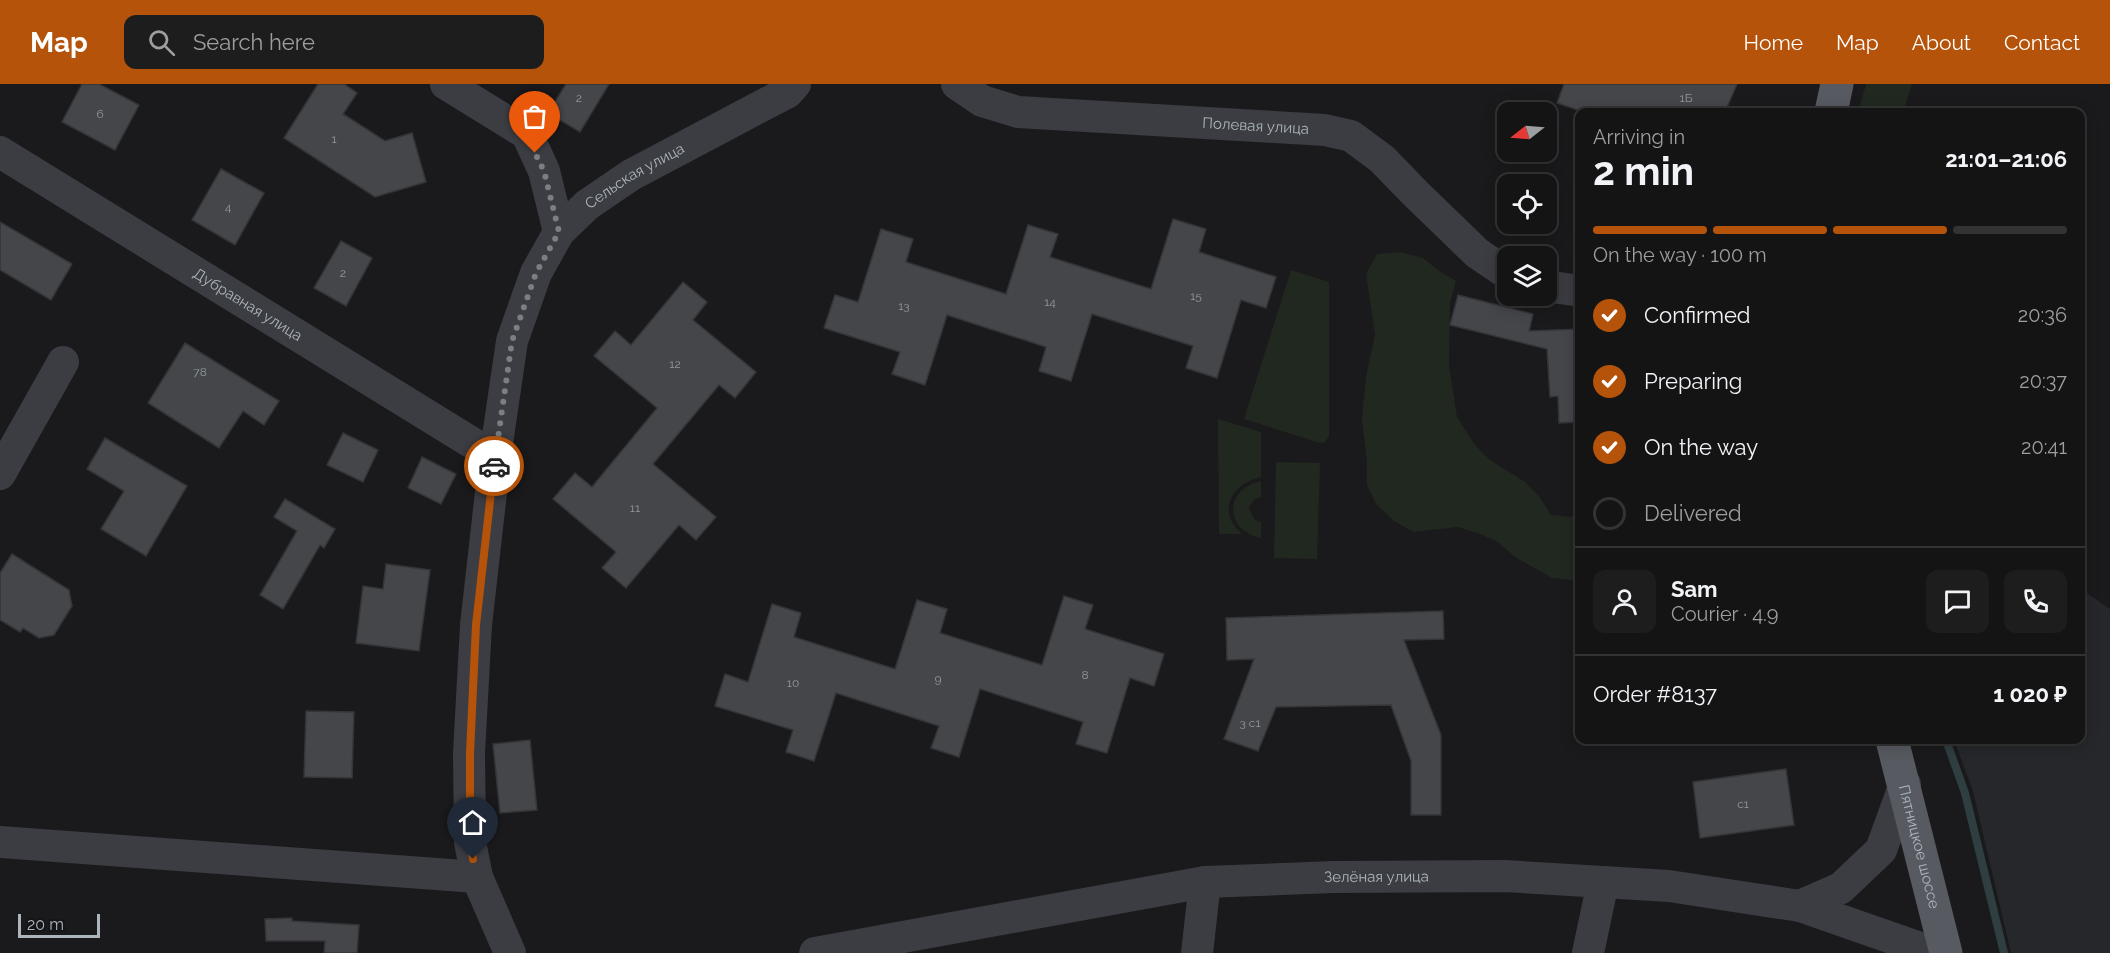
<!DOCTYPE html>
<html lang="en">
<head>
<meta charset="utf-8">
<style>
  body { margin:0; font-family:Raleway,sans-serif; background:#1d1d1e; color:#f1f3f6; height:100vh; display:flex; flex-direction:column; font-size:22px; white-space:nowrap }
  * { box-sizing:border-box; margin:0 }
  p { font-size:20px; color:#9d9ea0 }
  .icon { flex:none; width:33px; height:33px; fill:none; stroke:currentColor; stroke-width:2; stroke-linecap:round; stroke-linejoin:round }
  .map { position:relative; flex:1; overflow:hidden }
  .drawer { position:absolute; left:1575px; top:24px; width:510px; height:636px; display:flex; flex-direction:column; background:#141415; border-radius:12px; box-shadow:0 3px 15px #0003,0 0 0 2px #333334 }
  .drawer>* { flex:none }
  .needle { width:39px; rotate:253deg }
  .fabs { position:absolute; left:1497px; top:18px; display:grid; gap:12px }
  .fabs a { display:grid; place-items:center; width:60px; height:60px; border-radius:12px; background:#141415; box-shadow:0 3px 15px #0003,0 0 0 2px #333334; font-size:30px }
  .scale { position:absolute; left:18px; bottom:15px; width:82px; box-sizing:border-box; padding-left:6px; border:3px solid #acb5bc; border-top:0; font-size:16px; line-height:21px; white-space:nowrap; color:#acb5bc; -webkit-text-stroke:4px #151518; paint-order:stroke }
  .pin { position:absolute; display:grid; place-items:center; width:51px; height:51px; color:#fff; margin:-62px -26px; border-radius:50% 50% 50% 0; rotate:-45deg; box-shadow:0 0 6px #0007 }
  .pin .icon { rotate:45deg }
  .courier { position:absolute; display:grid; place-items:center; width:60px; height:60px; margin:-30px; border:4px solid #b45309; border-radius:50%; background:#fff; color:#222; box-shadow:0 2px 8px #0007 }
  .headline em { font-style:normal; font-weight:700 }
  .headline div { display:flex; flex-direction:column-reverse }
  .headline { display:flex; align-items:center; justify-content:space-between; height:102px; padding:0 18px }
  h1 { font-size:39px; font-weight:700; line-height:45px }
  .bar { display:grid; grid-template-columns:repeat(4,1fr); gap:9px 6px; align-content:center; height:72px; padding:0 18px }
  .bar i { height:8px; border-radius:4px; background:#333334 }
  .bar .active { background:#b45309 }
  .bar p { grid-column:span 4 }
  .line { display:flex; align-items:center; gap:15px; padding:0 18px; border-top:2px solid #333334 }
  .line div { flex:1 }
  .round { display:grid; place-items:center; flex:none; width:63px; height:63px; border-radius:12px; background:#1d1d1e }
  ol { padding:0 18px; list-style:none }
  li { display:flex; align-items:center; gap:18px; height:66px }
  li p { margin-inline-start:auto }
  li .icon { padding:6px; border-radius:50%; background:#b45309; color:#fff; stroke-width:4 }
  li:last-child { color:#9d9ea0 }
  li i { width:33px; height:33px; border:3px solid #333334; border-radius:50% }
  header { display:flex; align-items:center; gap:36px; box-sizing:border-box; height:84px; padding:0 30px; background:#b45309; color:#fff }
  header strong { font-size:28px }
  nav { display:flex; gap:33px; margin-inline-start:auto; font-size:21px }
  .search { width:420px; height:54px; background:#1d1d1e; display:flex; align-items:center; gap:15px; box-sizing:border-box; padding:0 21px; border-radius:12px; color:#9d9ea0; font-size:22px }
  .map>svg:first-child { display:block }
</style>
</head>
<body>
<header>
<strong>Map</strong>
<div class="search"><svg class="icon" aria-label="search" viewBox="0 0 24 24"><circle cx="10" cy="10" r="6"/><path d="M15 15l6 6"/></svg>Search here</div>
<nav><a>Home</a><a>Map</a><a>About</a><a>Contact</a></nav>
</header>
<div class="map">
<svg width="2110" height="869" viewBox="0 0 2110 869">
  <rect width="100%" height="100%" fill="#1a1a1c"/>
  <!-- built -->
  <polygon fill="#26272a" points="2081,505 2110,525 2110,869 2011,869 1973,707 1954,656 2080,656"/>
  <!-- green -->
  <g fill="#20281f">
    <polygon points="1866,0 1912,0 1903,28 1858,28"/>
    <polygon points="1400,168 1423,174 1439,187 1456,197 1450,219 1449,282 1457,333 1475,361 1490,376 1525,398 1539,412 1551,431 1571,433 1579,422 1579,503 1572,496 1552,494 1515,473 1498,458 1480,450 1458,443 1414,448 1394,437 1376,420 1367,401 1367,379 1362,335 1366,292 1375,251 1366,190 1377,170"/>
    <polygon points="1291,186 1329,198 1329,352 1325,358 1320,359 1244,335"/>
    <path d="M1218,335L1261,348V393C1231,400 1216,428 1242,450H1219Z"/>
    <polygon points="1276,378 1320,379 1317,475 1274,474"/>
    <path d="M1261,397V413C1253,415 1251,418 1249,425L1255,436L1261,438V454C1224,446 1224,405 1261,397Z"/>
  </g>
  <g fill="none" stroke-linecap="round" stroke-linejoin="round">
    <!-- stream -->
    <polyline stroke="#2f3e41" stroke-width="8" points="1946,656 1965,709 2004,869"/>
  </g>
  <!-- building -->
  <g fill="#444649" stroke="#343539" stroke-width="1.5">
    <polygon points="82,0 99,0 139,21 115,66 62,38"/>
    <polygon points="318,0 344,0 357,9 343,30 385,57 412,49 426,98 375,113 284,54"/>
    <polygon points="566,0 609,0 580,48 548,29"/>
    <polygon points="1564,0 1737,0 1725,28 1584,28 1557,19"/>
    <polygon points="221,85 264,109 235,161 192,136"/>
    <polygon points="1173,135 1206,145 1199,168 1276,193 1266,224 1241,216 1217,294 1186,284 1193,262 1092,230 1071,297 1039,287 1046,263 947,231 925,301 892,290 900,268 824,244 835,211 858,218 881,145 913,155 906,178 1006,210 1028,141 1058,150 1050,173 1151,205"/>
    <polygon points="0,138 72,180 51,216 0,186"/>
    <polygon points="341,157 372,174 346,222 314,204"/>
    <polygon points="683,198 707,218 693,236 756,288 735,314 719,301 653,380 716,433 696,456 679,441 626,504 602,484 616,468 553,415 575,389 592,403 657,324 594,272 615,247 631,261"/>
    <polygon points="1458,211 1533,230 1529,247 1580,245 1580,338 1559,339 1558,312 1550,313 1547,265 1450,241"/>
    <polygon points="185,259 279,317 264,341 243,327 219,364 148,319"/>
    <polygon points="343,349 378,366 363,398 327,381"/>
    <polygon points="105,354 187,402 146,472 101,445 124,407 87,385"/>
    <polygon points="422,373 456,390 441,420 408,404"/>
    <polygon points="285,415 335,445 324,464 320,461 283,525 260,511 297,447 274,433"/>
    <polygon points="12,470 69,506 72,522 54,551 39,554 23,544 20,548 0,536 0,489"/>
    <polygon points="386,480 430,486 419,567 356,559 363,502 383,505"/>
    <polygon points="1064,512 1093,521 1085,545 1164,570 1154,602 1130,594 1107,669 1076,660 1083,638 980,605 959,673 931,664 939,642 836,609 814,677 786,668 793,646 715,622 725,590 748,598 772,520 801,529 794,553 895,585 917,516 947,525 940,549 1042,581"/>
    <polygon points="1443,527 1444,555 1404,556 1441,651 1441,731 1411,731 1411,677 1391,621 1276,623 1258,667 1224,655 1254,575 1227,576 1226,534"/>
    <polygon points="306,627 354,628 352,694 304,693"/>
    <polygon points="530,656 537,726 500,729 493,660"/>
    <polygon points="1786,685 1794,741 1700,754 1693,698"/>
    <polygon points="292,834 292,837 359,841 357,869 324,869 325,857 266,857 265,835"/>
  </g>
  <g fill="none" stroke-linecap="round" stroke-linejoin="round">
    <!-- minor -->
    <g stroke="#3b3d42" stroke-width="32">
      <polyline points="446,0 527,50 544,87 559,148"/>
      <path id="s1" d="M957,0L982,17L1018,28L1325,46L1351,52L1382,75L1415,109L1477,169L1508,190"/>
      <path id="s2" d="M0,68L495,373"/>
      <polyline points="1546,202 1580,207"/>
      <polyline points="0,390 63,278"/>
      <polyline points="0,758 477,793"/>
      <polyline points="1800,822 1841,804 1881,766 1905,700"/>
      <path id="s3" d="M510,869L477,793L470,758L469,669L476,541L495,373L512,257L536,189L559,148L587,121L631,91L788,8L795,0"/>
      <path id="s4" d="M815,869L1205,798L1334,793L1505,792L1669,802L1800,822L1935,869"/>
      <polyline points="1197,869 1205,798"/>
      <polyline points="1588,869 1603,798"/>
    </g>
    <!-- primary -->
    <g stroke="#575b61" stroke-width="33">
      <polyline points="1831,28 1837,0"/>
      <path id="s5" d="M1892,656L1946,869"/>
    </g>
  </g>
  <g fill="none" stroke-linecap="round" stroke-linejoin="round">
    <!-- done -->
    <polyline stroke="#797f84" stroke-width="6" stroke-dasharray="0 10.8" points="494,382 512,257 536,189 559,148 544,87 535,69"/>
    <!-- route -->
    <polyline stroke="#b45309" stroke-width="8" points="473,775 470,758 470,669 476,541 494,382"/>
  </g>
  <g text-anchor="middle" stroke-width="4.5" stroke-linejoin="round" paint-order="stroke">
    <!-- number labels -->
    <g font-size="12" fill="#92999f">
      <text x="579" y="18">2</text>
      <text x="1686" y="18">1Б</text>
      <text x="100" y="34">6</text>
      <text x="334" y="59">1</text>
      <text x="228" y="127">4</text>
      <text x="343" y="193">2</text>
      <text x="1196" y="216">15</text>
      <text x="1050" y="222">14</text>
      <text x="904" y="226">13</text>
      <text x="675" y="284">12</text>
      <text x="200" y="292">78</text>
      <text x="635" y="428">11</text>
      <text x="1085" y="595">8</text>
      <text x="938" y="599">9</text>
      <text x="793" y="603">10</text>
      <text x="1250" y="643">3 с1</text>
      <text x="1743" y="724">c1</text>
    </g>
    <!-- street labels -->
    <g font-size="15" fill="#acb5bc" stroke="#151518">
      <text dy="5" stroke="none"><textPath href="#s1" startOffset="306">Полевая улица</textPath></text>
      <text dy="5" stroke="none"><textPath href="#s3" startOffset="836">Сельская улица</textPath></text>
      <text dy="5" stroke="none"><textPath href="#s2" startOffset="291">Дубравная улица</textPath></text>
      <text dy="5" stroke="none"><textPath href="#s5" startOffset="110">Пятницкое шоссе</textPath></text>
      <text dy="5" stroke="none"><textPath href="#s4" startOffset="568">Зелёная улица</textPath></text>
    </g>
  </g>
</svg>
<div class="fabs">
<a><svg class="needle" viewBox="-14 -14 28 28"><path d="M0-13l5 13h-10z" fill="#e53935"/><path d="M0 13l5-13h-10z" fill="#9d9ea0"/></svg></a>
<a><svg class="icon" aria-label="locate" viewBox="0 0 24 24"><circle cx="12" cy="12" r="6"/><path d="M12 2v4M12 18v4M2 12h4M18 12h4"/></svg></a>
<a><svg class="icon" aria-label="layers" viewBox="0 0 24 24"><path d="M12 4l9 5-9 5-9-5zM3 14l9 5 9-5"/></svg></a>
</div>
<div class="scale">20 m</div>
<div class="pin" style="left:535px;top:69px;background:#ea580c"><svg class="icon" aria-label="bag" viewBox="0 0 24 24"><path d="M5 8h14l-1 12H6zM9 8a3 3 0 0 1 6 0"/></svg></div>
<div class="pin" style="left:473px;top:775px;background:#1f2937"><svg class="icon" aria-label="home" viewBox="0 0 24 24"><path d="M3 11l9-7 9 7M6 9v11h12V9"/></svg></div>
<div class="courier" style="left:494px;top:382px"><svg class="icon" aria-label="car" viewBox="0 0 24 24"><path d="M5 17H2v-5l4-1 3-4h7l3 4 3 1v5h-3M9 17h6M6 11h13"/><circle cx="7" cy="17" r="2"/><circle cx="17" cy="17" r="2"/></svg></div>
<section class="drawer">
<div class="headline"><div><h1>2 min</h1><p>Arriving in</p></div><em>21:01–21:06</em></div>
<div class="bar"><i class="active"></i><i class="active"></i><i class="active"></i><i></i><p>On the way · 100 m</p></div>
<ol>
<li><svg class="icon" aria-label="check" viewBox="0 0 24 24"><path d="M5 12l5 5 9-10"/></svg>Confirmed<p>20:36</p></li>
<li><svg class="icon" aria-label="check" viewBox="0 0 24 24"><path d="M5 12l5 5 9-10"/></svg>Preparing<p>20:37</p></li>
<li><svg class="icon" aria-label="check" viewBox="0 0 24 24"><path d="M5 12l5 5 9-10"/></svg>On the way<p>20:41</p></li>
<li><i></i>Delivered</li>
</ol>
<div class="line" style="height:108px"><a class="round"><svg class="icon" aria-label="person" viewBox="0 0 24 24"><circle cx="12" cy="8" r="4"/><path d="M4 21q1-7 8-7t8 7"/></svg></a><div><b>Sam</b><p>Courier · 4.9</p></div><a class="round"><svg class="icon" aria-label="chat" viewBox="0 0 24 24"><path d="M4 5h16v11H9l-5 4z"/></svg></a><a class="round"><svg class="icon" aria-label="phone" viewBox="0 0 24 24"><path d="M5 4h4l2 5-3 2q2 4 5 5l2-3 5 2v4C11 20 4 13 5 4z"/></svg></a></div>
<div class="line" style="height:78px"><div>Order #8137</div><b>1 020 ₽</b></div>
</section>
</div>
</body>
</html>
